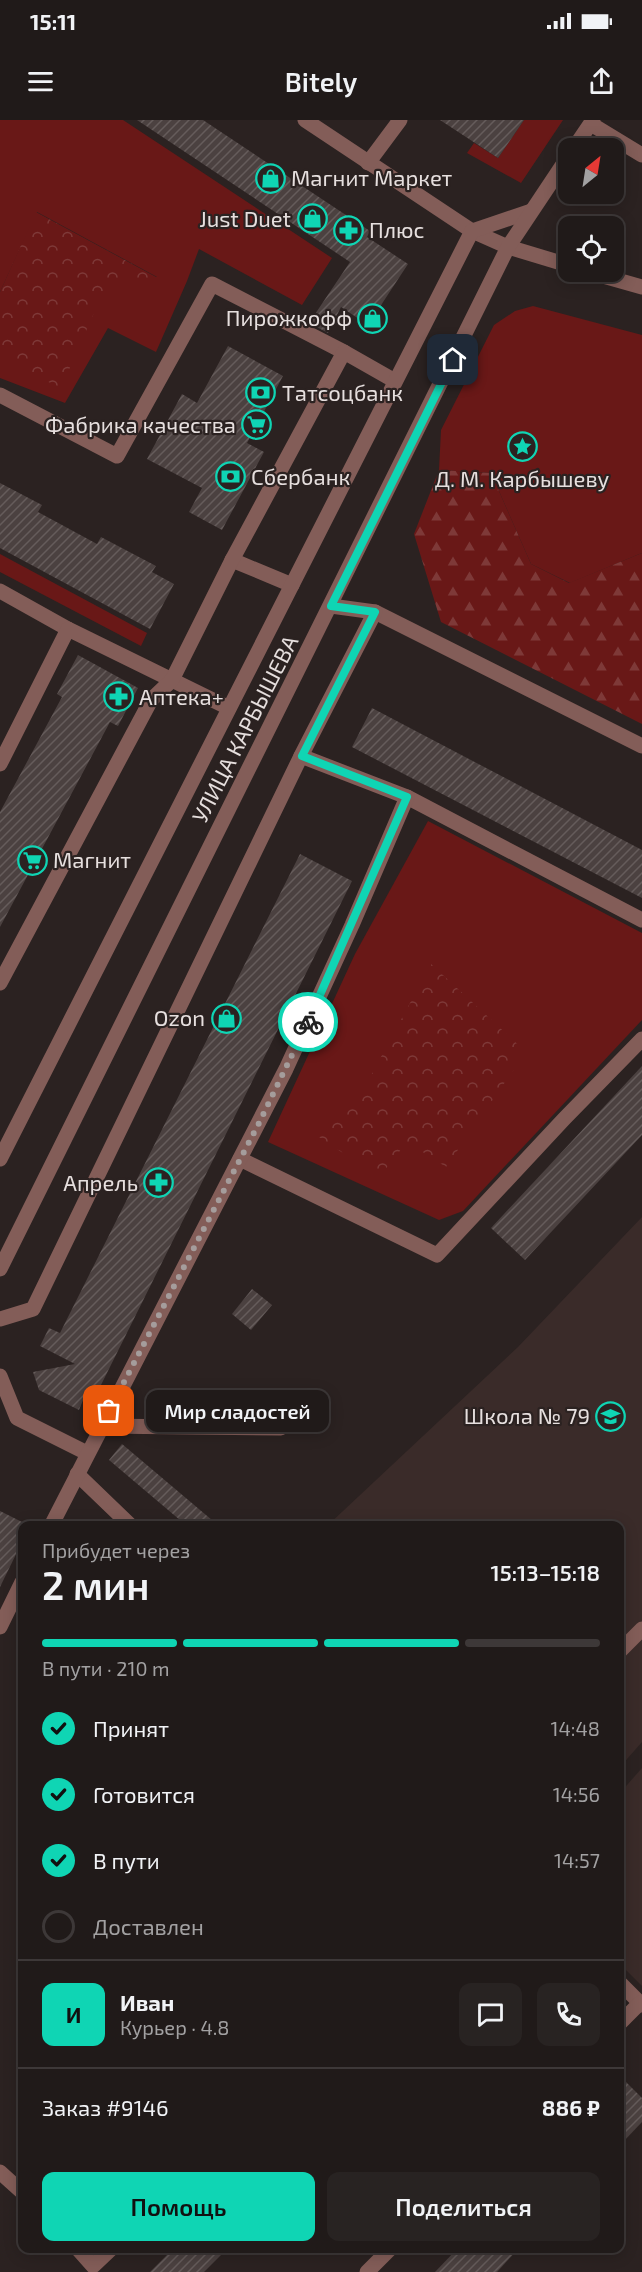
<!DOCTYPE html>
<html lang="ru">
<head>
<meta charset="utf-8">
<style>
  body { margin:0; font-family:"Exo 2",sans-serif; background:#282322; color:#f1f3f6; height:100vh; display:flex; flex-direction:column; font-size:22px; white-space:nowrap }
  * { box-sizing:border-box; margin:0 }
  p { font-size:20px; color:#a2a1a2 }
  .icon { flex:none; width:33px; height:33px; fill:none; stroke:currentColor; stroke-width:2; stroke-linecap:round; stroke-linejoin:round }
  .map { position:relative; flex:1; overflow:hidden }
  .sheet { position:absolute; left:18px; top:1401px; width:606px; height:732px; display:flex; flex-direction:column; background:#201a19; border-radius:12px; box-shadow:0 3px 15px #0003,0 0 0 2px #3d3838 }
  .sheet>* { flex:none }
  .needle { width:39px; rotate:30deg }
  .buttons { position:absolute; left:558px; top:18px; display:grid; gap:12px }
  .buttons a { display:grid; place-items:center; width:66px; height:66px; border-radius:12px; background:#201a19; box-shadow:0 3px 15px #0003,0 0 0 2px #3d3838; font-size:30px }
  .pin { position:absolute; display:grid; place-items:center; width:51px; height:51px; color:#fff; margin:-26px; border-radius:12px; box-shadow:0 3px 9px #0006 }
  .courier { position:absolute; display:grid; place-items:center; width:60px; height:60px; margin:-30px; border:4px solid #0fd5b4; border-radius:50%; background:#fff; color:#222; box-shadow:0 2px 8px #0007 }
  .bubble { position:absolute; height:42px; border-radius:12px; background:#201a19; box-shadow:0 3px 15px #0003,0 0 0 2px #3d3838; font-size:20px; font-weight:600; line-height:42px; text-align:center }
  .head em { font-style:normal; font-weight:600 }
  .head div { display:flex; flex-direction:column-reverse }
  .head { display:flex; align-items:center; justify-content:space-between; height:102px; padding:0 24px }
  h1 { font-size:39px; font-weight:600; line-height:45px }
  .bar { display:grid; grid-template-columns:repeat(4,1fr); gap:9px 6px; align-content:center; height:72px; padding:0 24px }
  .bar i { height:8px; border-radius:4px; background:#3d3838 }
  .bar .current { background:#0fd5b4 }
  .bar p { grid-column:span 4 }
  .line { display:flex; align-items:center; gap:15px; padding:0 24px; border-top:2px solid #3d3838 }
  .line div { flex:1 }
  .round { display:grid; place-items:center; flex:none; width:63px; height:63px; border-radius:12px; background:#282322 }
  ol { padding:0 24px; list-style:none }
  li { display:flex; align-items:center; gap:18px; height:66px }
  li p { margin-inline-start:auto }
  li .icon { padding:6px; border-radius:50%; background:#0fd5b4; color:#111; stroke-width:4 }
  li:last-child { color:#a2a1a2 }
  li i { width:33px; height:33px; border:3px solid #3d3838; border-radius:50% }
  .action { display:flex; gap:12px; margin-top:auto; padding:12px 24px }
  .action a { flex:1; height:69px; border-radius:12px; background:#0fd5b4; color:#111; font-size:24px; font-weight:600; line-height:69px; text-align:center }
  .action a+a { background:#282322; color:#f1f3f6 }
  .status { display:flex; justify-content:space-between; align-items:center; height:42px; padding:0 30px; background:#201a19; direction:ltr }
  .status svg { height:16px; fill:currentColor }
  header { display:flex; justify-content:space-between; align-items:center; height:78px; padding:0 24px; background:#201a19; font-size:27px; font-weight:600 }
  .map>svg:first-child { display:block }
</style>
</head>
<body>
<div class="status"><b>15:11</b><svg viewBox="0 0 49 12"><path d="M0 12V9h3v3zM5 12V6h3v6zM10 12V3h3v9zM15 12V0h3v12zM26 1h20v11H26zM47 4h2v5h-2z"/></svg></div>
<header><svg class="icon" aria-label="menu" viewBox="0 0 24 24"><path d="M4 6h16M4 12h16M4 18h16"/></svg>Bitely<svg class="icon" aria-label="share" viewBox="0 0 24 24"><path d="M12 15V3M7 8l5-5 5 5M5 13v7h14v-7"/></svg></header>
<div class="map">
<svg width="642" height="2152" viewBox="0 0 642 2152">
  <defs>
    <pattern id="forest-firs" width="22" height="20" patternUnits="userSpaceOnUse" patternTransform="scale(1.5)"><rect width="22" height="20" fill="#691817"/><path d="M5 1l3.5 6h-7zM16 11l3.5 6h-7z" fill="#7e3938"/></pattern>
    <pattern id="park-crowns" width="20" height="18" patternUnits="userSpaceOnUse" patternTransform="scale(1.5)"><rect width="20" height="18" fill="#691817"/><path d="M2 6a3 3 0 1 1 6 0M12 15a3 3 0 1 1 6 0" fill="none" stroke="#7e3938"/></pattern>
    <pattern id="building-hatch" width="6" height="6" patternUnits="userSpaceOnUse" patternTransform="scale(1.5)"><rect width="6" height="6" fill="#4b4140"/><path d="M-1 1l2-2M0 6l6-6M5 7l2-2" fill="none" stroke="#655c5b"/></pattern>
  </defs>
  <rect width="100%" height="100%" fill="#2b2221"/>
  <!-- built -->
  <g fill="#3a2b29">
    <polygon points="642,1097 642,1622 620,1647 620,1406 327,1406 518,1227"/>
    <polygon points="642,1648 642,1866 620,1844 620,1673"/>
  </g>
  <!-- grass -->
  <g fill="#691817">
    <polygon points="0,0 123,0 332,138 302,185 199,129 187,161 156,232 108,208 65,283 0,258 0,193 157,157 37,92 0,172"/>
    <polygon points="524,0 563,0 521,63 467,33 474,23 498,38"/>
    <polygon points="533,186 642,215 642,433 570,463 531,444 491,353 439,350 441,310 494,205 515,191"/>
    <polygon points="0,434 147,513 141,526 0,452"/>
    <polygon points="428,701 642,813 642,900 463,1091 439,1100 268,1022 355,834"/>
  </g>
  <!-- forest -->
  <polygon fill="url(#forest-firs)" points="439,350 491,353 531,444 569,463 642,433 642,604 441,502 414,414"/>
  <!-- park -->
  <g fill="url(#park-crowns)">
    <polygon points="36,92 158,158 104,170 61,268 0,239 0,172"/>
    <polygon points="431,844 526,932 446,1047 407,1022 379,1057 319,1017 367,963"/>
  </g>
  <!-- building -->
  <g fill="url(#building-hatch)">
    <polygon points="137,0 203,0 370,111 367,117 408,144 368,205 341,187 328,213 309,203 350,142"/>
    <polygon points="440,0 524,0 498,38"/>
    <polygon points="228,226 283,256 247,323 264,332 222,410 189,392 202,368 147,339 182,274 197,283"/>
    <polygon points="0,363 42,385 38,392 97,424 101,417 156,446 152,452 174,464 150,509 0,428"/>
    <polygon points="78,535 138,568 118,606 110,602 0,807 0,692 62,577 57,574"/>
    <polygon points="372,588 642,730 642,778 352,627"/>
    <polygon points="300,734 352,761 95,1277 86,1273 79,1290 39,1270 33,1252 75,1244 40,1226 49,1208 60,1213"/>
    <polygon points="642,946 642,1015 525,1140 491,1108"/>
    <polygon points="252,1169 272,1185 251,1210 232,1194"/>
    <polygon points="122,1324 219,1406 187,1406 109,1340"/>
    <polygon points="0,1391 22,1402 22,1422 0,1467"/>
    <polygon points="620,1956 642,1978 642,2002 620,2025"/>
    <polygon points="174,2128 228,2128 204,2152 150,2152"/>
    <polygon points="458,2128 519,2128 497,2152 435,2152"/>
  </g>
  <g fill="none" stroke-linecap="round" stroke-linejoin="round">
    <!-- minor -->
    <g stroke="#835d58" stroke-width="15">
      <polyline points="305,0 472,111 508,127 568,145"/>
      <polyline points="591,4 642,35"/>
      <polyline points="574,28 593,0"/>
      <polyline points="368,43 400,0"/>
      <polyline points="589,152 642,167"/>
      <polyline points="0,275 117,336 212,164 344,232"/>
      <polyline points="232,440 292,465"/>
      <polyline points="0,471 68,509"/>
      <polyline points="331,486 375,492 642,626"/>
      <polyline points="0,644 68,509 229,588"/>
      <polyline points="407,677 642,800"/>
      <polyline points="0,863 151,580 172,560 232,440 344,232 395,261"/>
      <polyline points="0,1039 472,111 531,91"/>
      <polyline points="240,1039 437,1135 564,999 642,919"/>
      <polyline points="0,1149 508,127 568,37"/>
      <polyline points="0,1199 33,1189 301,636 375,492"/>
      <polyline points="0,1256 17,1298 87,1333"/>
      <polyline points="101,1306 281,1308"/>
      <polyline points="77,1354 131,1406"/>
      <polyline points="51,1406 286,949 352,805 407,677 301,636"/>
      <polyline points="0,1507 22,1462"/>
      <polyline points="620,1531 642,1509"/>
      <polyline points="620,1863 642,1885"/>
      <polyline points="620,1903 640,1883"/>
      <polyline points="0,2052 22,2072"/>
      <polyline points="77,2128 93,2146 112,2128"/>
      <polyline points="367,2152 391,2128"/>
    </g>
  </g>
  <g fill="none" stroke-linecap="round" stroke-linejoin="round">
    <!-- done -->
    <polyline stroke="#a59d9c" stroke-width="6" stroke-dasharray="0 10.8" points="109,1291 259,1003 308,902"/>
    <!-- route -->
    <polyline stroke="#0fd5b4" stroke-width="8" points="308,902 407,677 302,636 375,492 331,486 453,240"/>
  </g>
  <!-- icons -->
  <defs>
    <symbol id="shop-ring" viewBox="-11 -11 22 22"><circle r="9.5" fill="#2b2221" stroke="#0fd5b4" stroke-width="1.5"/><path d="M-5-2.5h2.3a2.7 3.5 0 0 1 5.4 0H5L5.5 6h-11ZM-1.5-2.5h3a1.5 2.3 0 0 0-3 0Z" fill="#0fd5b4"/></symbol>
    <symbol id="pharmacy-ring" viewBox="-11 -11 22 22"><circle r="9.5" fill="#2b2221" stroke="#0fd5b4" stroke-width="1.5"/><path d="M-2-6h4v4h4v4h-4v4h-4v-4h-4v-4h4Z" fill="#0fd5b4"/></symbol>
    <symbol id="bank-ring" viewBox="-11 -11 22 22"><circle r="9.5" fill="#2b2221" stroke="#0fd5b4" stroke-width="1.5"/><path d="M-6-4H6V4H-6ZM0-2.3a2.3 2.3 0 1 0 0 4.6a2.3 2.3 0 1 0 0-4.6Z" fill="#0fd5b4"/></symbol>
    <symbol id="supermarket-ring" viewBox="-11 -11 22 22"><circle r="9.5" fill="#2b2221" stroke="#0fd5b4" stroke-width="1.5"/><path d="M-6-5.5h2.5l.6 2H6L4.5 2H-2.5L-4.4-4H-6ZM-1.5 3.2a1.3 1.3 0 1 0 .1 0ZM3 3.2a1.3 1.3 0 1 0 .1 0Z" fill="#0fd5b4"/></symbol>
    <symbol id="sight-ring" viewBox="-11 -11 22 22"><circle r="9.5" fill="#2b2221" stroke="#0fd5b4" stroke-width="1.5"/><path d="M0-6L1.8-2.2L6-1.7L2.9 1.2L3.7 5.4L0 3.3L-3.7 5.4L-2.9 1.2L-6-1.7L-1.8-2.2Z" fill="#0fd5b4"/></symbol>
    <symbol id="school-ring" viewBox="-11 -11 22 22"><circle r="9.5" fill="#2b2221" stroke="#0fd5b4" stroke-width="1.5"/><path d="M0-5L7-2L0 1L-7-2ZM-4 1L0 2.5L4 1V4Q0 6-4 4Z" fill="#0fd5b4"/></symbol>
  </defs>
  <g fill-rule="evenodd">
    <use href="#shop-ring" x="254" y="42" width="33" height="33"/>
    <use href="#shop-ring" x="296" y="82" width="33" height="33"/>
    <use href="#pharmacy-ring" x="332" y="94" width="33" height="33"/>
    <use href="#shop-ring" x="356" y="182" width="33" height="33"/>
    <use href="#bank-ring" x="244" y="256" width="33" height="33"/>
    <use href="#supermarket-ring" x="240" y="288" width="33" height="33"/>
    <use href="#sight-ring" x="506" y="310" width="33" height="33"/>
    <use href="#bank-ring" x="214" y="340" width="33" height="33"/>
    <use href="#pharmacy-ring" x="102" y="560" width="33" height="33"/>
    <use href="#supermarket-ring" x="16" y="724" width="33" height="33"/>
    <use href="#shop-ring" x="210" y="882" width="33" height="33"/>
    <use href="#pharmacy-ring" x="142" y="1046" width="33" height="33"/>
    <use href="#school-ring" x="594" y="1280" width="33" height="33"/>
  </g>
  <g text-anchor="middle" stroke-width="4.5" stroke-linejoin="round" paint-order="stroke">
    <!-- poi labels -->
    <g font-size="22" fill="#e6dfde" stroke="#2b2221" text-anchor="start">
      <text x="291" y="66">Магнит Маркет</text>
      <text x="291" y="107" text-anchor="end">Just Duet</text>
      <text x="369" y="118">Плюс</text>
      <text x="352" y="206" text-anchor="end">Пирожкофф</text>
      <text x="282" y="281">Татсоцбанк</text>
      <text x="236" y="313" text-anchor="end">Фабрика качества</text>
      <text x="251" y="365">Сбербанк</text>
      <text x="522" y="367" text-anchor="middle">Д. М. Карбышеву</text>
      <text x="139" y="585">Аптека+</text>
      <text x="53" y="748">Магнит</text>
      <text x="205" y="906" text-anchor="end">Ozon</text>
      <text x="138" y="1071" text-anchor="end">Апрель</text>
      <text x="590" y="1304" text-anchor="end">Школа № 79</text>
    </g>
    <!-- street labels -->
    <g font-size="22" fill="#e6dfde" stroke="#2b2221">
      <text transform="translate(245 609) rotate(-63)" y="8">УЛИЦА КАРБЫШЕВА</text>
    </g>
  </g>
</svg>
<div class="buttons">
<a><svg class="needle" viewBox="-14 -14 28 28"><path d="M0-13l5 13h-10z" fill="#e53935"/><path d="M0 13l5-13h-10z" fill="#a2a1a2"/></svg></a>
<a><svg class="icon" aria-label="locate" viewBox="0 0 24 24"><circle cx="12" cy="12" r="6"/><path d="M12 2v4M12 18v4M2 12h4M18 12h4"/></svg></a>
</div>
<div class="pin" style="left:109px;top:1291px;background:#ea580c"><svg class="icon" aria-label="bag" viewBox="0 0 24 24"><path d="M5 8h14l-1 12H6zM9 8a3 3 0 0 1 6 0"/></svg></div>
<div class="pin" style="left:453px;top:240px;background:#1f2937"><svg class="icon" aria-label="home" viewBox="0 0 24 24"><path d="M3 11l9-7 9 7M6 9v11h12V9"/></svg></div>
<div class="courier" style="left:308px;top:902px"><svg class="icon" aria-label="bike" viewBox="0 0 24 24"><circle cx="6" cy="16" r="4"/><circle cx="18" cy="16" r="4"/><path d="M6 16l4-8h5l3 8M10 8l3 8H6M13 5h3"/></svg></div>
<div class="bubble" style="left:146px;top:1270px;width:183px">Мир сладостей</div>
<section class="sheet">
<div class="head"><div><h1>2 мин</h1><p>Прибудет через</p></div><em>15:13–15:18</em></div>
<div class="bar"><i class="current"></i><i class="current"></i><i class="current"></i><i></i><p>В пути · 210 m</p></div>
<ol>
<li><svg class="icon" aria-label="check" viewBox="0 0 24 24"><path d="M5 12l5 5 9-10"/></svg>Принят<p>14:48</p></li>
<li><svg class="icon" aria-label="check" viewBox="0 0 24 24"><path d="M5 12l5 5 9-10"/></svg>Готовится<p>14:56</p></li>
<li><svg class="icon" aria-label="check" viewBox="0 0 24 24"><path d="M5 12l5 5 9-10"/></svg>В пути<p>14:57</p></li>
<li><i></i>Доставлен</li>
</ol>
<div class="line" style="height:108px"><b class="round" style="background:#0fd5b4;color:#111">И</b><div><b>Иван</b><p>Курьер · 4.8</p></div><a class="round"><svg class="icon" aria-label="chat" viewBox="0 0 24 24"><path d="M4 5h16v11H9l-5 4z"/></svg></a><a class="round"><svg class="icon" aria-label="phone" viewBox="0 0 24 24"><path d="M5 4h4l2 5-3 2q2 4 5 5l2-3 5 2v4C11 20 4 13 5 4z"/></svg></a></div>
<div class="line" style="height:78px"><div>Заказ #9146</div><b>886 ₽</b></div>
<div class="action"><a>Помощь</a><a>Поделиться</a></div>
</section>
</div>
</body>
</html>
